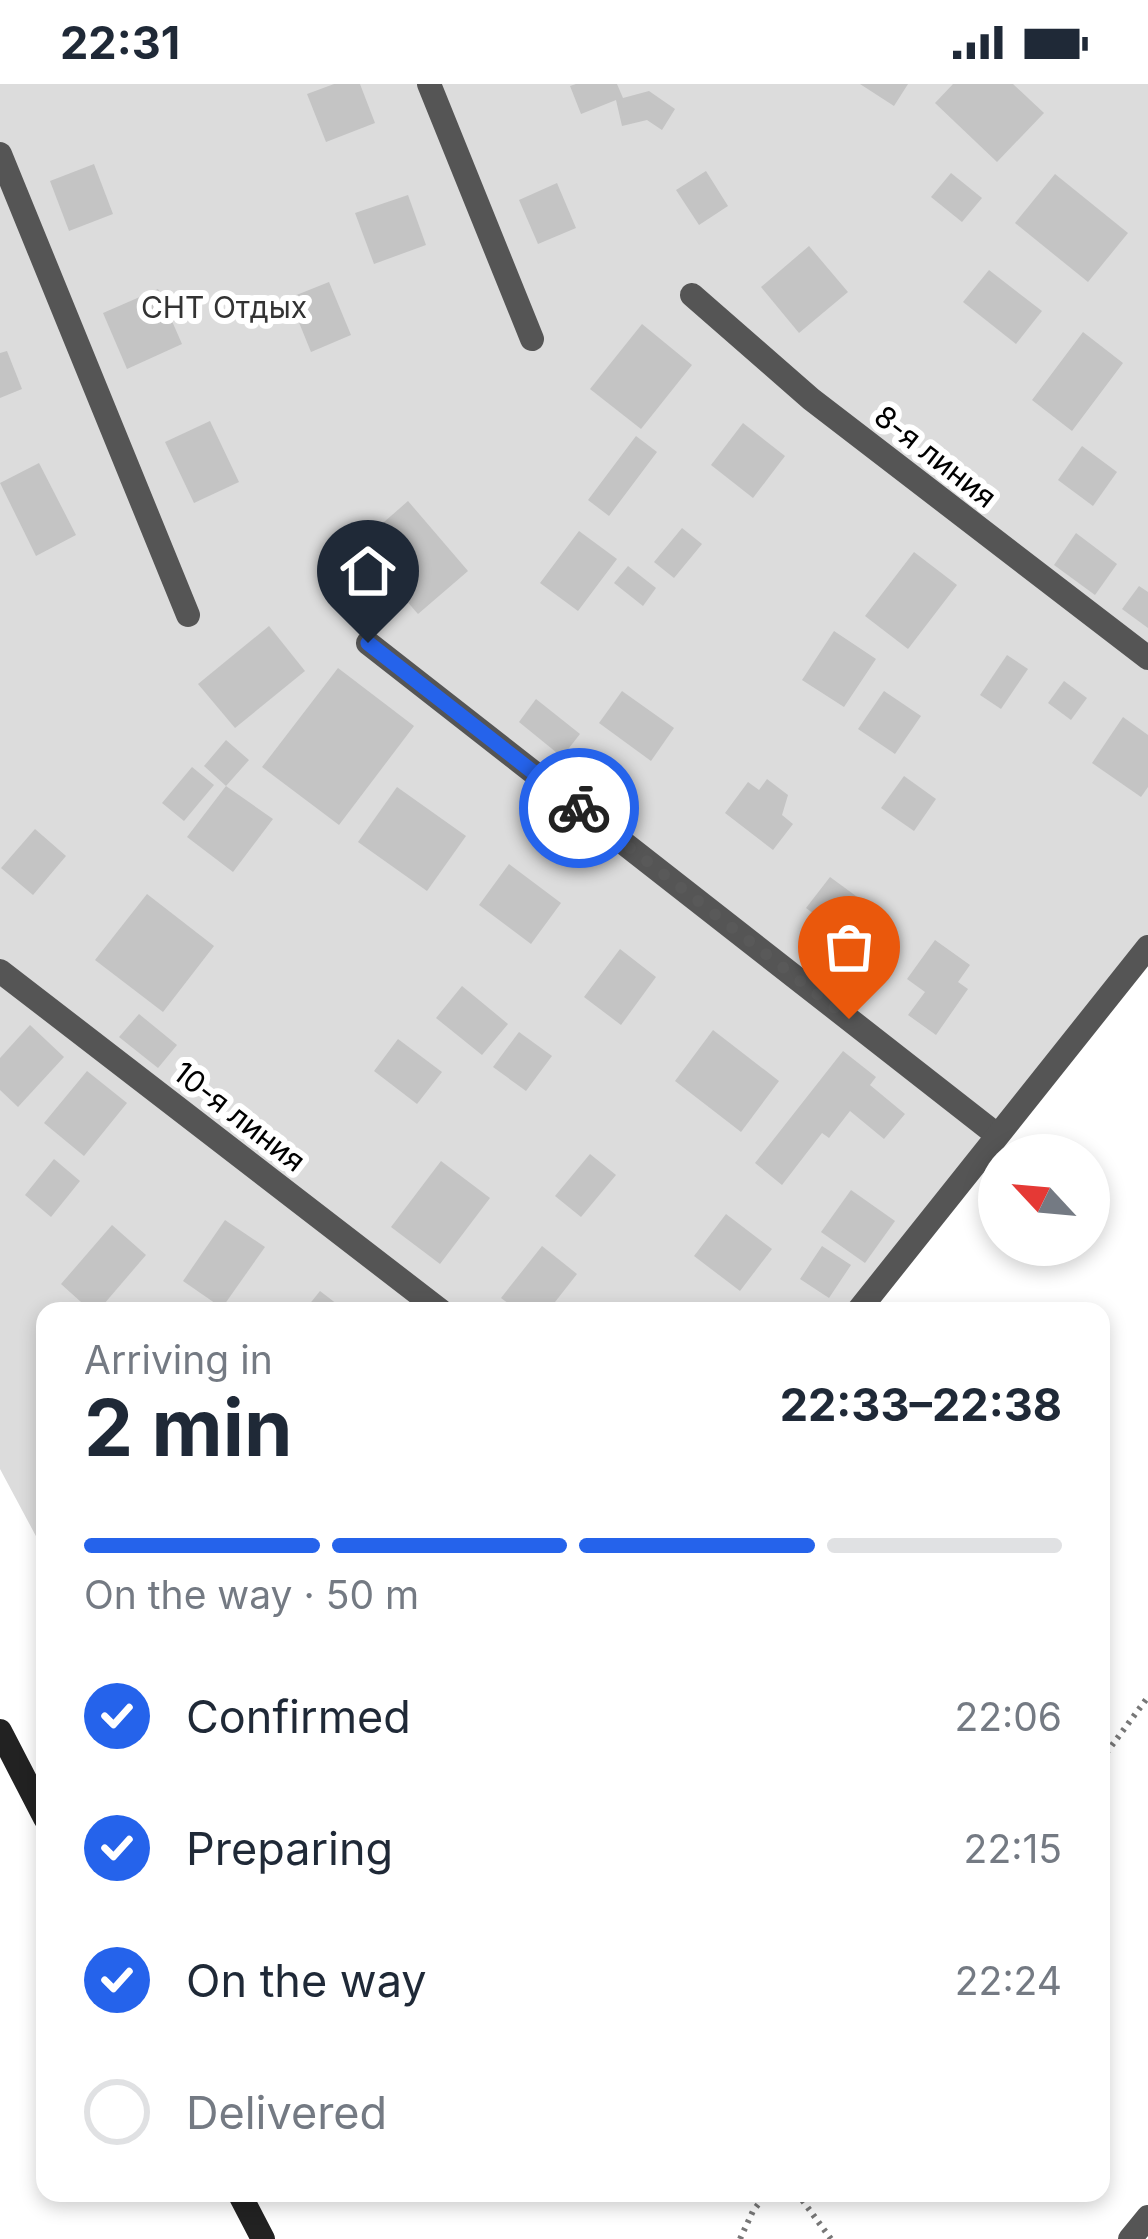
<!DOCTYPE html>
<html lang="en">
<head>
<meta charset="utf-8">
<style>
  body { margin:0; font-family:Inter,sans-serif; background:#f6f6f7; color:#1f2937; height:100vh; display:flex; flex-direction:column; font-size:45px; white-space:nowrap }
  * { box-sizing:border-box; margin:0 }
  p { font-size:39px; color:#747a83 }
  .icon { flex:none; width:66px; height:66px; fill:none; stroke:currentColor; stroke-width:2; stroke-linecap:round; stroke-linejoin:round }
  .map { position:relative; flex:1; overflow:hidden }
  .panel { position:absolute; left:36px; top:1218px; width:1074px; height:900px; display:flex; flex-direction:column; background:#fff; border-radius:24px; box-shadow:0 6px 18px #0003 }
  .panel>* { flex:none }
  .needle { width:78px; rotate:296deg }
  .controls { position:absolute; left:978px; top:1050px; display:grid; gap:24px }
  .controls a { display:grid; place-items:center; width:132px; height:132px; border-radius:50%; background:#fff; box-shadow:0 6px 18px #0003; font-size:60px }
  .pin { position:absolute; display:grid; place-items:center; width:102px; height:102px; color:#fff; margin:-123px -51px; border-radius:50% 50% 50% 0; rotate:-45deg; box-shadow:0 0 12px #0007 }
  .pin .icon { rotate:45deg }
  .courier { position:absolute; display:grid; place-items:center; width:120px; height:120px; margin:-60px; border:9px solid #2563eb; border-radius:50%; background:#fff; color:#222; box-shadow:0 3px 15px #0007 }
  .summary em { font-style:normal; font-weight:700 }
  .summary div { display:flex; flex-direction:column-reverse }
  .summary { display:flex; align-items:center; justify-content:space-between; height:204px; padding:0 48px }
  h1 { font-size:78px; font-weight:700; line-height:90px }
  .bar { display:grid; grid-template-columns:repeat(4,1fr); gap:18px 12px; align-content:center; height:144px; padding:0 48px }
  .bar i { height:15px; border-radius:9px; background:#e0e1e3 }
  .bar .current { background:#2563eb }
  .bar p { grid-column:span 4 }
  ol { padding:0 48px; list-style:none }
  li { display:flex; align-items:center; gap:36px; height:132px }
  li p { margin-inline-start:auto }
  li .icon { padding:12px; border-radius:50%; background:#2563eb; color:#fff; stroke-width:4 }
  li:last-child { color:#747a83 }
  li i { width:66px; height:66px; border:6px solid #e0e1e3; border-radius:50% }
  .status { display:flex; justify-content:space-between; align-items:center; height:84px; padding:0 60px; background:#fff; direction:ltr }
  .status svg { height:33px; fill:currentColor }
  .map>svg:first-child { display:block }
</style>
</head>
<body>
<div class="status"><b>22:31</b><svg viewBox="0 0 49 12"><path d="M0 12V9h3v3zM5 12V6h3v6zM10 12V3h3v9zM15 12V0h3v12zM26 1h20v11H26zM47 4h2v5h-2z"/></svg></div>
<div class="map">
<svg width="1148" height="2155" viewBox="0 0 1148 2155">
  <rect width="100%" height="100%" fill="#fff"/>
  <!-- green -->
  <polygon fill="#dcdcdc" points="0,0 1148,0 1148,863 859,1227 45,1227 45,1469 0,1385"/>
  <!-- building -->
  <g fill="#c4c4c4">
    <polygon points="334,0 360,0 375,39 326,58 307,10"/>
    <polygon points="576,0 617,0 623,14 649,7 675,25 662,46 647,36 622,42 616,16 581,30 570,2"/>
    <polygon points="860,0 908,0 894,22"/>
    <polygon points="953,0 1013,0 1044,29 997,78 935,19"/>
    <polygon points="94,80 113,130 69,147 50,97"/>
    <polygon points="706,87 728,122 699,141 676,106"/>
    <polygon points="951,89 982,114 962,138 931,113"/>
    <polygon points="1055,90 1128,149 1088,198 1015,139"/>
    <polygon points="557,99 576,144 538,160 519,116"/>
    <polygon points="408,111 426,161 374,180 355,129"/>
    <polygon points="809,162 848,208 799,249 761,203"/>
    <polygon points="989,186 1042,227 1016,260 963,218"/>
    <polygon points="329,198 351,251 311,268 289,214"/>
    <polygon points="158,205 182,260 127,285 103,229"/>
    <polygon points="642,240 692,281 641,345 590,305"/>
    <polygon points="1083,248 1123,279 1072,347 1032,316"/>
    <polygon points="7,267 22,305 0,314 0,269"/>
    <polygon points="210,337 239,398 194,419 165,358"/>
    <polygon points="743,339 785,372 753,414 711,381"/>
    <polygon points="636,352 657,368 609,432 588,416"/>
    <polygon points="1082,362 1117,388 1093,422 1058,396"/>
    <polygon points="39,379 76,451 36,472 0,399"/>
    <polygon points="408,417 468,487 418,530 358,461"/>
    <polygon points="682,444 702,460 674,494 654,478"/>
    <polygon points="579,447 617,475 578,527 540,499"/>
    <polygon points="1076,449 1117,480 1095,511 1054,481"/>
    <polygon points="914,468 957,501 908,565 865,532"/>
    <polygon points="628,482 656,504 643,522 614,499"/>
    <polygon points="1139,502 1148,508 1148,544 1122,525"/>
    <polygon points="269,542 305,587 235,644 198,600"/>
    <polygon points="834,547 876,575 844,623 802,596"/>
    <polygon points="1007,571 1028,585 1001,625 980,611"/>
    <polygon points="338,584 414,642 339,741 262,683"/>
    <polygon points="1064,597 1087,614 1071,636 1048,619"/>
    <polygon points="622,607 674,644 651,677 599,639"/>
    <polygon points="884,607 921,632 895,670 858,645"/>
    <polygon points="536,615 580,650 562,673 519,638"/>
    <polygon points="1123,633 1148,651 1148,703 1141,713 1092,679"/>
    <polygon points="226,656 249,676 226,702 273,735 233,788 187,753 226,702 204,682"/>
    <polygon points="192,683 214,701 184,737 162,719"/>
    <polygon points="904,692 936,715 914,747 881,724"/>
    <polygon points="767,695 788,711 782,731 793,740 773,766 725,729 748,698 759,706"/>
    <polygon points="397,703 466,752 427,807 358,758"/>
    <polygon points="35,745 66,772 33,811 1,784"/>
    <polygon points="509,780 561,819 531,860 479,821"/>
    <polygon points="830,793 871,823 848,855 806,824"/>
    <polygon points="147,810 214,862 163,928 95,876"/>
    <polygon points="935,856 970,881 958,898 968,905 936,951 908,931 925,908 907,895"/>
    <polygon points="620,865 656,893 621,941 584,913"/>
    <polygon points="462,902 508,940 482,971 436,934"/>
    <polygon points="139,930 177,961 158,984 119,953"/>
    <polygon points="30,941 64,973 18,1023 0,1006 0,974"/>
    <polygon points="713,946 779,997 741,1048 675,997"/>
    <polygon points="519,948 552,972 526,1007 493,983"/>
    <polygon points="398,955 442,988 417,1020 374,987"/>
    <polygon points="843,967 876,993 870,1001 905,1030 884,1055 850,1027 829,1054 822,1049 782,1101 755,1079"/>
    <polygon points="87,987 127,1019 84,1072 44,1039"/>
    <polygon points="590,1070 616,1091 581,1133 555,1112"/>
    <polygon points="54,1075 80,1097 51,1133 25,1111"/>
    <polygon points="441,1077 490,1114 440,1180 391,1143"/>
    <polygon points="851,1106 895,1137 865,1179 821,1148"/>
    <polygon points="726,1130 772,1165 740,1207 694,1172"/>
    <polygon points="225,1136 265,1163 222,1224 183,1197"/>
    <polygon points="112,1141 146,1171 98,1227 91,1227 61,1200"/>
    <polygon points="542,1162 577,1190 548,1227 519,1227 501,1214"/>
    <polygon points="822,1162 851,1181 829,1214 800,1195"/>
    <polygon points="320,1207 346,1227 304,1227"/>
  </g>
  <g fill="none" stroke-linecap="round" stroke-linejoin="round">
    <!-- path -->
    <g stroke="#777" stroke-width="6" stroke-dasharray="3 6" stroke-linecap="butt">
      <polyline points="1101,1676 1148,1613"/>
      <polyline points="797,2109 831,2155"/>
      <polyline points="740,2155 753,2127 767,2109"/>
    </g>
    <!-- street -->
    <g stroke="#555" stroke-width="24">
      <polyline points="429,0 532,255"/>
      <polyline points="0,70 188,531"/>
      <polyline points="692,211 811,315 1148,574"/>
      <polyline points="368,559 997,1051"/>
      <polyline points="0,887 441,1227"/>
      <polyline points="858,1227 1148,863"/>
      <polyline points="1130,2155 1148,2133"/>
    </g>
    <!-- secondary -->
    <g stroke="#222" stroke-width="24">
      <polyline points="0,1647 45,1734"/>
      <polyline points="239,2109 263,2155"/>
    </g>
  </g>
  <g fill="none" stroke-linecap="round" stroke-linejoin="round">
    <!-- done -->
    <polyline stroke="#595959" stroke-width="12" stroke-dasharray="0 21.6" points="579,724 849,935"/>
    <!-- route -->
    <polyline stroke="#2563eb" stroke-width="15" points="368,559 579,724"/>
  </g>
  <g text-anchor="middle" stroke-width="12" stroke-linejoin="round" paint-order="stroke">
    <!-- park labels -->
    <g font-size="30" fill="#333" stroke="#fff">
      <text x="224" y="234">СНТ Отдых</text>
    </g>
    <!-- street labels -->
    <g font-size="30" fill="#000" stroke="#fff">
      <text transform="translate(935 373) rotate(38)" y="10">8-я линия</text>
      <text transform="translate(239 1033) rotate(38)" y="10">10-я линия</text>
    </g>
  </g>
</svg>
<div class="controls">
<a><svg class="needle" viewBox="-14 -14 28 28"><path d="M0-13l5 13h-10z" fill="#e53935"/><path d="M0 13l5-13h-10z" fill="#747a83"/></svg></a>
</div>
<div class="pin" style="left:849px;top:935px;background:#ea580c"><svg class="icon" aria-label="bag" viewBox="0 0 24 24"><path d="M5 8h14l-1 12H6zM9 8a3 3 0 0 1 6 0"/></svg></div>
<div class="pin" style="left:368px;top:559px;background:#1f2937"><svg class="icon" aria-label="home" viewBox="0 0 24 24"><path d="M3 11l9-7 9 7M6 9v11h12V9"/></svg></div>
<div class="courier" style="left:579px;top:724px"><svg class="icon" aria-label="bike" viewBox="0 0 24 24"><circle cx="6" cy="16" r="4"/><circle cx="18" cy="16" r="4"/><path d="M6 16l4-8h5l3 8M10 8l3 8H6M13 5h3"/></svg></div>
<section class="panel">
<div class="summary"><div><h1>2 min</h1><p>Arriving in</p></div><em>22:33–22:38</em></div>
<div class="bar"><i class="current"></i><i class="current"></i><i class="current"></i><i></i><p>On the way · 50 m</p></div>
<ol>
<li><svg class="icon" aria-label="check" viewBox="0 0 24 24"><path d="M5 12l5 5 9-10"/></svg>Confirmed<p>22:06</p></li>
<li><svg class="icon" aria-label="check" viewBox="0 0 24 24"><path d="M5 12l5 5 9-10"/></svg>Preparing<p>22:15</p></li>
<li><svg class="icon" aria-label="check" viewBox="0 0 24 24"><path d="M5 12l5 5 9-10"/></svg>On the way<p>22:24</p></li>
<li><i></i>Delivered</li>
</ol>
</section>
</div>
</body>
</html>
